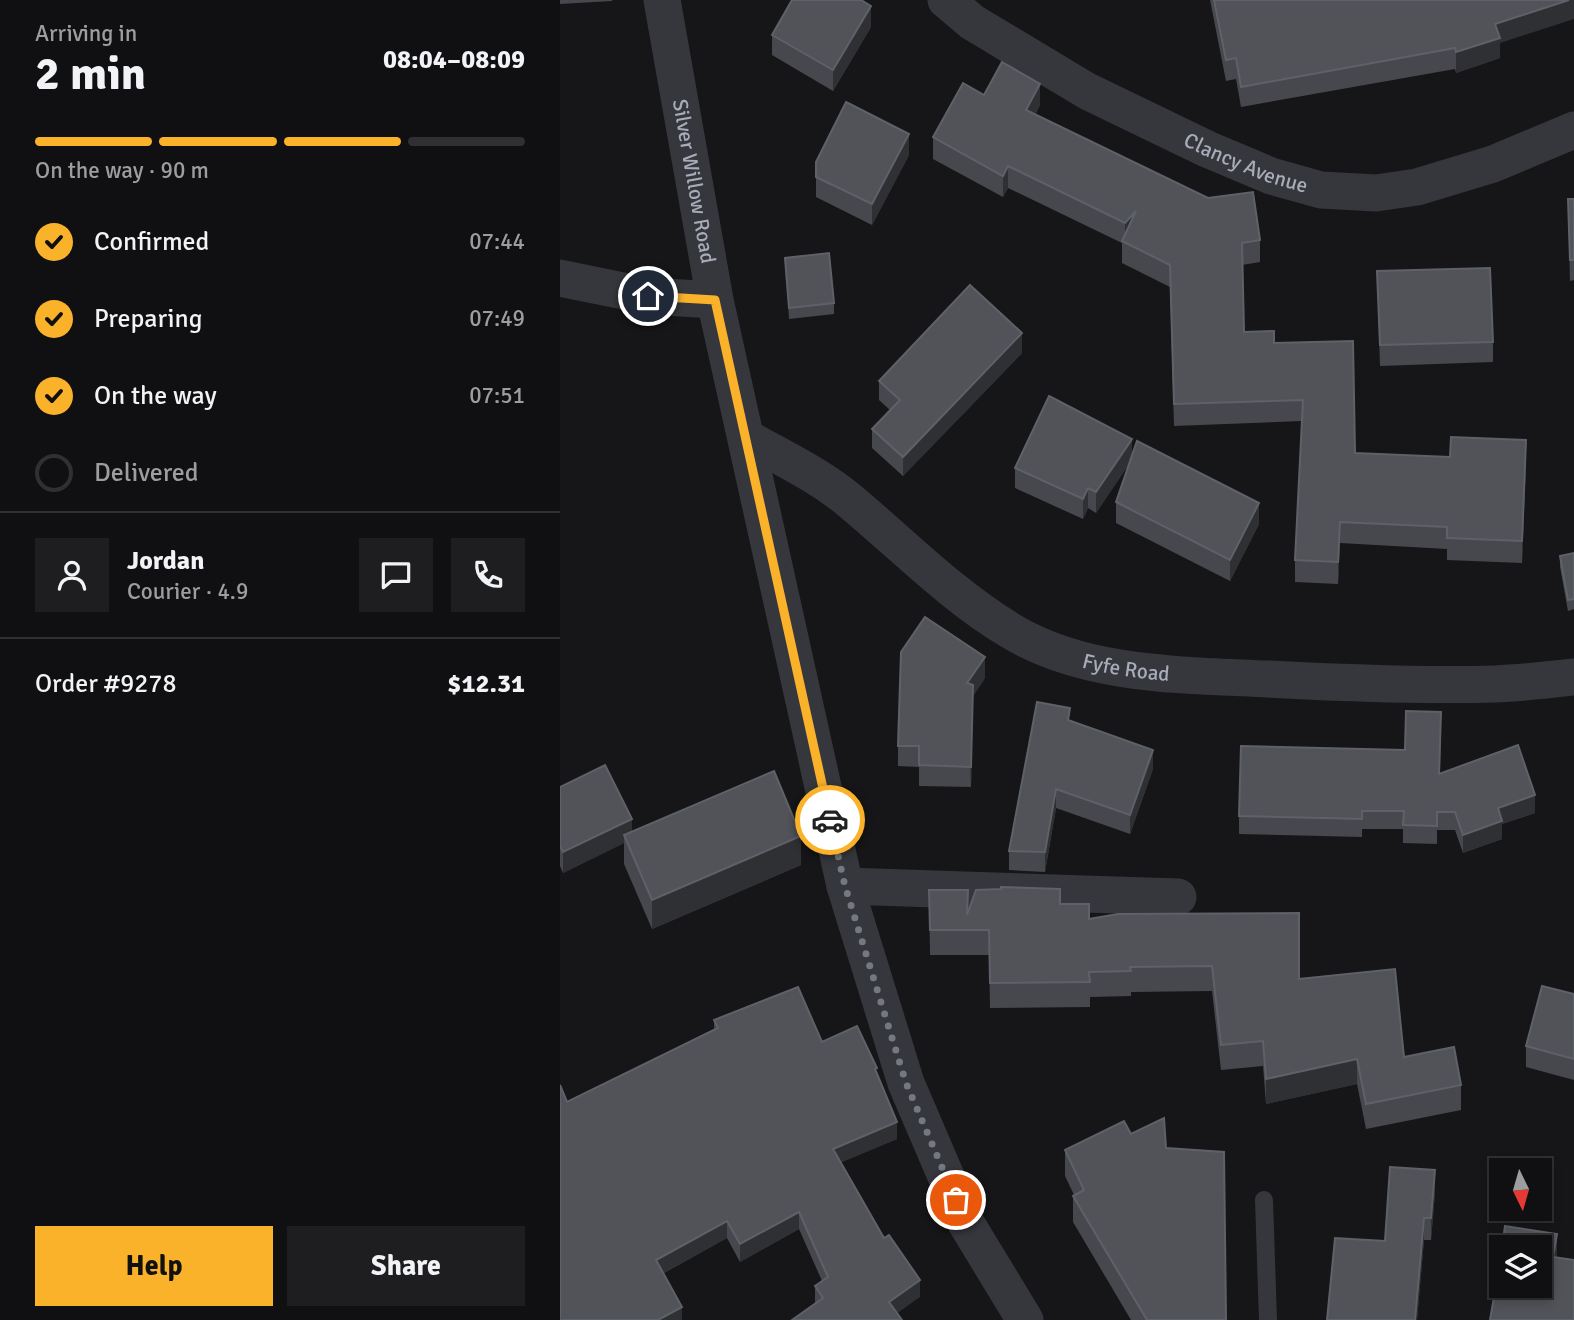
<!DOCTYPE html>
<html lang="en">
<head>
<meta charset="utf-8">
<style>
  body { margin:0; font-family:Signika,sans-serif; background:#1e1e20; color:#f1f3f6; height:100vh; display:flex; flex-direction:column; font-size:26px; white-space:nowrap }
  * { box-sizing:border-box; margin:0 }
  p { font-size:23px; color:#9c9d9f }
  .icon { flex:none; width:38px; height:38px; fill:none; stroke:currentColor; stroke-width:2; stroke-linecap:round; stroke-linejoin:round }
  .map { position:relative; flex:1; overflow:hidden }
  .details { display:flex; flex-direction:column; background:#101012; width:560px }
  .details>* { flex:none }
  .needle { width:46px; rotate:175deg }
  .buttons { position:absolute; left:929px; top:1158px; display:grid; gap:14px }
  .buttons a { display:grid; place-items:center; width:63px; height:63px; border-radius:0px; background:#101012; box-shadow:0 4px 10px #0003,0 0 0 2px #303032; font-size:35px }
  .pin { position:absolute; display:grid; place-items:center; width:60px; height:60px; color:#fff; margin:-30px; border:4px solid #fff; border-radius:50%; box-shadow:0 2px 7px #0007 }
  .courier { position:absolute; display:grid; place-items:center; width:70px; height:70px; margin:-35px; border:5px solid #fab22b; border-radius:50%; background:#fff; color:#222; box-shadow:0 2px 9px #0007 }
  .headline em { font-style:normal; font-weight:700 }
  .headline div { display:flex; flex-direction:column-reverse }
  .headline { display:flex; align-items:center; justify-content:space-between; height:119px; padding:0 35px }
  h1 { font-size:46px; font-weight:700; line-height:52px }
  .bar { display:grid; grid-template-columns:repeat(4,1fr); gap:10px 7px; align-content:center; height:84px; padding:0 35px }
  .bar i { height:9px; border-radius:5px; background:#303032 }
  .bar .selected { background:#fab22b }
  .bar p { grid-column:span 4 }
  .line { display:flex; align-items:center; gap:18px; padding:0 35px; border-top:2px solid #303032 }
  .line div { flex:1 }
  .round { display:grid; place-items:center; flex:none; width:74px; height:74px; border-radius:0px; background:#1e1e20 }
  ol { padding:0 35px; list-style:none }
  li { display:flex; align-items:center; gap:21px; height:77px }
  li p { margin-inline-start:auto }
  li .icon { padding:7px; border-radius:50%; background:#fab22b; color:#111; stroke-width:4 }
  li:last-child { color:#9c9d9f }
  li i { width:38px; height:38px; border:4px solid #303032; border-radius:50% }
  .primary-button { display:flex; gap:14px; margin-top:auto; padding:14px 35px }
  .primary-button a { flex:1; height:80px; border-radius:0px; background:#fab22b; color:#111; font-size:28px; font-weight:700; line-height:80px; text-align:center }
  .primary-button a+a { background:#1e1e20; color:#f1f3f6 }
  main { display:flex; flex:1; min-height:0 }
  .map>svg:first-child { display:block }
</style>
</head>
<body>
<main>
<section class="details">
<div class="headline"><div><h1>2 min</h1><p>Arriving in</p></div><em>08:04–08:09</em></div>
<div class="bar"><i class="selected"></i><i class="selected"></i><i class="selected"></i><i></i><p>On the way · 90 m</p></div>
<ol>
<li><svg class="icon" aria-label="check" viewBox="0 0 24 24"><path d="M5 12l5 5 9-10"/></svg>Confirmed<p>07:44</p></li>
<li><svg class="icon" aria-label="check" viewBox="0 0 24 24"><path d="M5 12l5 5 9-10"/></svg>Preparing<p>07:49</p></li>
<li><svg class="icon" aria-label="check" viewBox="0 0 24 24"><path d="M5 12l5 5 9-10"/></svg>On the way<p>07:51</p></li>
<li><i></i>Delivered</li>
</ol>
<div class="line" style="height:126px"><a class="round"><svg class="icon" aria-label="person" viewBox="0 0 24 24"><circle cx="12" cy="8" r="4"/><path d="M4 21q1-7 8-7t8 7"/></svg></a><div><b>Jordan</b><p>Courier · 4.9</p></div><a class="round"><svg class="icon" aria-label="chat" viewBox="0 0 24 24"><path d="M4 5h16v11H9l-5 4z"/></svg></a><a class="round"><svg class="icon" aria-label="phone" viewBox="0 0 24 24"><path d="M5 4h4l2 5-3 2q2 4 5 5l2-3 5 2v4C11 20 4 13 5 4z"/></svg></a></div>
<div class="line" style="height:91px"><div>Order #9278</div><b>$12.31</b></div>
<div class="primary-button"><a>Help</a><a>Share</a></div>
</section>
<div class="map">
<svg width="1014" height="1320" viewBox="0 0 1014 1320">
  <rect width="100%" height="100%" fill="#161618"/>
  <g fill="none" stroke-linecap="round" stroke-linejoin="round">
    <!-- lane -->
    <polyline stroke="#36373d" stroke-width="18" points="704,1200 708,1320"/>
    <!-- street -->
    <g stroke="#36373d" stroke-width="37">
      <path id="s1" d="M102,0L155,300L285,886L346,1083L406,1223L465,1320"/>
      <path id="s2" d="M386,0L412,22L527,91L647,149L711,176L761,190L816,193L857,187L933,164L1014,130"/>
      <polyline points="0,278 88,296 155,300"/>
      <path id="s3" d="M187,438C222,458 259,475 290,501C344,546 391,595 451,631C526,676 622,675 708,679C783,683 859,686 935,684C961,683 988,680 1014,677"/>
      <polyline points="285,886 618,897"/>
    </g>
  </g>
  <!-- wall -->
  <g fill="#46484d">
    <polygon points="0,0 52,0 52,1 0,4"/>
    <polygon points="650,0 1014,0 940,43 940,58 896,73 895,69 681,107 676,79 666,81"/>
    <polygon points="311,27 273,91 212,55 212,35"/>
    <polygon points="424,95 480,105 475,115 700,240 700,262 682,265 684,332 714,343 795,453 966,461 962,563 887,560 887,549 780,543 778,584 735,582 735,560 742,421 614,426 610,287 562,263 562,243 448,188 443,197 373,159 373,137"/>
    <polygon points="349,155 312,225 256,197 256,162"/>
    <polygon points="1008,199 1014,199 1014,280 1010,281"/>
    <polygon points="225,258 274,303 274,314 229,319"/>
    <polygon points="817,271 933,342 933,362 820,366"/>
    <polygon points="462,353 343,476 312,448 312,429 330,410 319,400 319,381"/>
    <polygon points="572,456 699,524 670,581 556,523 556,502 569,464 536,513 528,508 523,519 455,488 455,468"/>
    <polygon points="1014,553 1014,609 1008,611 1000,567 1000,556"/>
    <polygon points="425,678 413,696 411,787 359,786 359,767 338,766 338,746"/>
    <polygon points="510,721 593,769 570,834 496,808 485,872 449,870 449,851"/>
    <polygon points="881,730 880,773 975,813 942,824 942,839 903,853 895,830 877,830 877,844 843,843 843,829 802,829 802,837 679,834 679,816 845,750"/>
    <polygon points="0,787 72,832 241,865 92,929 64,864 64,843 3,873 0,866"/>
    <polygon points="369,890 408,914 500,904 529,919 739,979 844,1057 901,1085 901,1110 806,1129 797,1084 706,1104 703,1066 661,1070 652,991 571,992 571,996 530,997 530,1007 430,1008 429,955 370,955"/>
    <polygon points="1014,994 1014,1080 966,1067 966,1046"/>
    <polygon points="154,1020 262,1042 317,1075 337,1139 281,1162 324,1238 360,1297 255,1304 255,1286 262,1281 239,1229 180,1262 167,1238 104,1273 122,1320 7,1102 154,1029"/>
    <polygon points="571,1134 606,1148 666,1320 571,1320 513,1222 513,1196 514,1195 505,1176 505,1150"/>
    <polygon points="875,1192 871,1240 864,1240 857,1320 825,1241"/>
  </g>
  <!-- shaded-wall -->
  <g fill="#2f3033">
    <polygon points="1009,0 1014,0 1014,19 940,43 940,58 896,73 896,52 935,24"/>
    <polygon points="311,6 311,27 273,91 273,70"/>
    <polygon points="480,84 480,105 466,132 466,110"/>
    <polygon points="349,134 349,155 312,225 312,204"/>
    <polygon points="448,166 448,188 443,197 443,176"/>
    <polygon points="576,211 565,242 565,223"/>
    <polygon points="462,333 462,353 343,476 343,457"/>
    <polygon points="572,439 572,459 536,513 536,492"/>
    <polygon points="966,440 966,461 962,563 962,541"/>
    <polygon points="528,488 528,508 523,519 523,499"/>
    <polygon points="699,503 699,524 670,581 670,560"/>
    <polygon points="780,522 780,543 778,584 778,562"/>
    <polygon points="425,657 425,678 413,696 411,787 407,683"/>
    <polygon points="593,750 593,769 570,834 570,815"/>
    <polygon points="496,789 496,808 485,872 485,852"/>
    <polygon points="975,795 975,813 942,824 942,839 903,853 903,835 938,808"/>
    <polygon points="72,819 72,839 64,835 64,843 3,873 3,852"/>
    <polygon points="241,836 241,865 92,929 92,900"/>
    <polygon points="797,1059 797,1084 706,1104 706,1079"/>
    <polygon points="337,1122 337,1139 273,1166 273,1149"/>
    <polygon points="875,1170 875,1192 871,1240 871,1218"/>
    <polygon points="239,1212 239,1229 180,1262 180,1244"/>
    <polygon points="864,1218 864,1240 857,1320 855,1320"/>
    <polygon points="167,1221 167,1238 96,1277 96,1260"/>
    <polygon points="997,1234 997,1256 993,1279 993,1257"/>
    <polygon points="360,1280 360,1297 329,1319 329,1302"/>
    <polygon points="122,1307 122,1320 98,1320"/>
  </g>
  <!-- building -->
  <g fill="#515359" stroke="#5e6168" stroke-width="2">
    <polygon points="232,0 301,0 311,6 273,70 212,35"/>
    <polygon points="654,0 1009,0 935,24 940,38 896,52 895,48 681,87 676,58 666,60"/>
    <polygon points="442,62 480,84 466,110 648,198 693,192 700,240 682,243 684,332 714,331 714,343 793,341 795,453 890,457 891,437 966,440 962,541 887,538 887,527 780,522 778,562 735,560 743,400 614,404 610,265 562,241 576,211 565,223 448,166 443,176 373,137 403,83 424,95"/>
    <polygon points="286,102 349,134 312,204 256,177 256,162"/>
    <polygon points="1008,199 1014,199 1014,260 1010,260"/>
    <polygon points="269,253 274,303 229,308 225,258"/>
    <polygon points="930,268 933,342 820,345 817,271"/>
    <polygon points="410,285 462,333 343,457 312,429 340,400 319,381"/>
    <polygon points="489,396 572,439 536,492 528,488 523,499 455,468"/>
    <polygon points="577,441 699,503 670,560 556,502"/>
    <polygon points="1014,553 1014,599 1008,600 1000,556"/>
    <polygon points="365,617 425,657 407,683 413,685 411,767 359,765 359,746 338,746 341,652"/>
    <polygon points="477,702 510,708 508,720 593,750 570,815 496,789 485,852 449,851"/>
    <polygon points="846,711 881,712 879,774 958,745 975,795 938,808 942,821 903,835 895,812 877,812 877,826 843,825 844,811 802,811 802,819 679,816 681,746 845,750"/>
    <polygon points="45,765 72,819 3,852 0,846 0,787"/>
    <polygon points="214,771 241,836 92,900 64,835"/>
    <polygon points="441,887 500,889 500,904 529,904 529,919 558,914 739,913 739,979 835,969 844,1057 894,1047 901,1085 806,1104 797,1059 706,1079 703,1041 661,1045 652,966 570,967 571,971 529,972 530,982 430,983 429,930 370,930 369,890 408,890 407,915 416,890 441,889"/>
    <polygon points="982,986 1014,994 1014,1059 966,1046"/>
    <polygon points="238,987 262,1042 297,1026 317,1068 315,1069 337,1122 273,1149 324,1238 329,1235 360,1280 329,1302 342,1320 232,1320 263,1298 255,1286 268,1277 239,1212 180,1244 167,1221 96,1260 122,1307 98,1320 0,1320 0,1085 7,1102 158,1028 154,1020"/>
    <polygon points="604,1118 606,1148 664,1152 666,1320 587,1320 513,1196 524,1190 505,1150 564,1121 571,1134"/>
    <polygon points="830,1167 875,1170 871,1218 864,1218 855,1320 767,1320 775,1238 825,1241"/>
    <polygon points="945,1226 997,1234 993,1257 1014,1260 1014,1320 930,1320 942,1251 942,1286 980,1286 980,1248 942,1248"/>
  </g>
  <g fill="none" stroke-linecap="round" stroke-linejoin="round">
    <!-- done -->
    <polyline stroke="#747880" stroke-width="7" stroke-dasharray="0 12.6" points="270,820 285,886 346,1083 396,1200"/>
    <!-- route -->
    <polyline stroke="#fab22b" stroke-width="9" points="88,296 155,300 270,820"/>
  </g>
  <g text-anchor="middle" stroke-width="5" stroke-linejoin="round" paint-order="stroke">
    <!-- street labels -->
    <g font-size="21" fill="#a7acb8" stroke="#111113">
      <text dy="7" stroke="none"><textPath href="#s2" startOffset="343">Clancy Avenue</textPath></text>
      <text dy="7" stroke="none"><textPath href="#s1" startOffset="184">Silver Willow Road</textPath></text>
      <text dy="7" stroke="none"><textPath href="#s3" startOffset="450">Fyfe Road</textPath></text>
    </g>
  </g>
</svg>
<div class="buttons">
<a><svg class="needle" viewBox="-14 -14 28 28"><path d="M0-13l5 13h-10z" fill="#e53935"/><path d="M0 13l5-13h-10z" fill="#9c9d9f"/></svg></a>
<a><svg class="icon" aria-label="layers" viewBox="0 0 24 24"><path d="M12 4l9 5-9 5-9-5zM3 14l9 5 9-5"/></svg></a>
</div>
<div class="pin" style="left:396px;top:1200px;background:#ea580c"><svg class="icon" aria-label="bag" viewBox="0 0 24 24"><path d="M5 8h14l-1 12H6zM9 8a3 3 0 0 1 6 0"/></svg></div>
<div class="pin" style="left:88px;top:296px;background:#1f2937"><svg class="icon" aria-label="home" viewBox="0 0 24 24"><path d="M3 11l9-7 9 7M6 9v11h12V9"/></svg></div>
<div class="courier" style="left:270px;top:820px"><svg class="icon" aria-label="car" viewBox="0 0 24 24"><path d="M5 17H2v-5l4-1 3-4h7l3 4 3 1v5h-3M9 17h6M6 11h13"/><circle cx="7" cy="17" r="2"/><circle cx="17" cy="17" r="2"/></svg></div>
</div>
</main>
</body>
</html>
